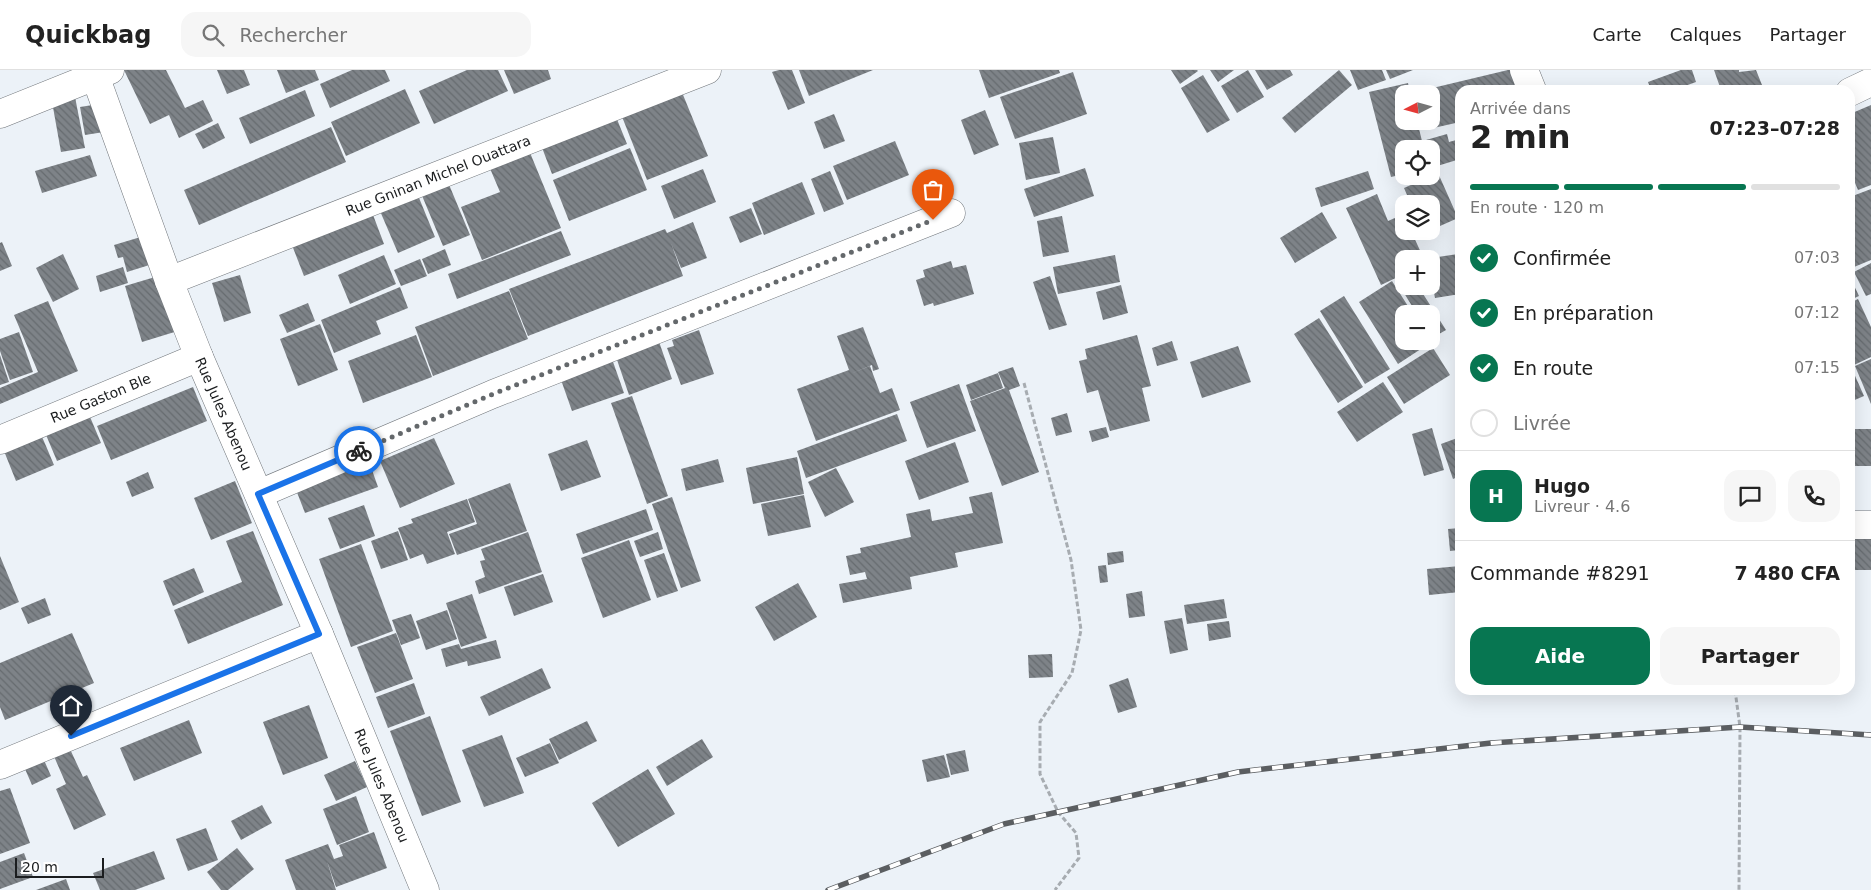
<!DOCTYPE html>
<html lang="fr">
<head>
<meta charset="utf-8">
<style>
  body { margin:0; font-family:"DejaVu Sans",sans-serif; background:#f6f6f6; color:#222; height:100vh; display:flex; flex-direction:column; font-size:19px; white-space:nowrap }
  * { box-sizing:border-box; margin:0 }
  p { font-size:16px; color:#767676 }
  .icon { flex:none; width:28px; height:28px; fill:none; stroke:currentColor; stroke-width:2; stroke-linecap:round; stroke-linejoin:round }
  .map { position:relative; flex:1; overflow:hidden }
  .details { position:absolute; left:1455px; top:15px; width:400px; height:610px; display:flex; flex-direction:column; background:#fff; border-radius:15px; box-shadow:0 5px 20px #0002 }
  .details>* { flex:none }
  .needle { width:32px; rotate:264deg }
  .controls { position:absolute; left:1395px; top:15px; display:grid; gap:10px }
  .controls a { display:grid; place-items:center; width:45px; height:45px; border-radius:10px; background:#fff; box-shadow:0 5px 20px #0002; font-size:25px }
  .scale { position:absolute; left:15px; bottom:12px; width:89px; box-sizing:border-box; padding-left:5px; border:2px solid #1b1d1f; border-top:0; font-size:14px; line-height:18px; white-space:nowrap; color:#1b1d1f; -webkit-text-stroke:4px #fff; paint-order:stroke }
  .pin { position:absolute; display:grid; place-items:center; width:42px; height:42px; color:#fff; margin:-51px -21px; border-radius:50% 50% 50% 0; rotate:-45deg; box-shadow:0 0 5px #0007 }
  .pin .icon { rotate:45deg }
  .courier { position:absolute; display:grid; place-items:center; width:50px; height:50px; margin:-25px; border:4px solid #1a73e8; border-radius:50%; background:#fff; color:#222; box-shadow:0 1px 6px #0007 }
  .summary em { font-style:normal; font-weight:700 }
  .summary div { display:flex; flex-direction:column-reverse }
  .summary { display:flex; align-items:center; justify-content:space-between; height:85px; padding:0 15px }
  h1 { font-size:32px; font-weight:700; line-height:38px }
  .bar { display:grid; grid-template-columns:repeat(4,1fr); gap:8px 5px; align-content:center; height:60px; padding:0 15px }
  .bar i { height:6px; border-radius:4px; background:#e0e0e0 }
  .bar .selected { background:#077651 }
  .bar p { grid-column:span 4 }
  .line { display:flex; align-items:center; gap:12px; padding:0 15px; border-top:1px solid #e0e0e0 }
  .line div { flex:1 }
  .round { display:grid; place-items:center; flex:none; width:52px; height:52px; border-radius:15px; background:#f6f6f6 }
  ol { padding:0 15px; list-style:none }
  li { display:flex; align-items:center; gap:15px; height:55px }
  li p { margin-inline-start:auto }
  li .icon { padding:5px; border-radius:50%; background:#077651; color:#fff; stroke-width:4 }
  li:last-child { color:#767676 }
  li i { width:28px; height:28px; border:2px solid #e0e0e0; border-radius:50% }
  .primary-button { display:flex; gap:10px; margin-top:auto; padding:10px 15px }
  .primary-button a { flex:1; height:58px; border-radius:15px; background:#077651; color:#fff; font-size:20px; font-weight:700; line-height:58px; text-align:center }
  .primary-button a+a { background:#f6f6f6; color:#222 }
  header { display:flex; align-items:center; gap:30px; box-sizing:border-box; height:70px; padding:0 25px; background:#fff; border-bottom:1px solid #e0e0e0 }
  header strong { font-size:24px }
  nav { display:flex; gap:28px; margin-inline-start:auto; font-size:18px }
  .search { width:350px; height:45px; background:#f6f6f6; display:flex; align-items:center; gap:12px; box-sizing:border-box; padding:0 18px; border-radius:15px; color:#767676; font-size:19px }
  .map>svg:first-child { display:block }
</style>
</head>
<body>
<header>
<strong>Quickbag</strong>
<div class="search"><svg class="icon" aria-label="search" viewBox="0 0 24 24"><circle cx="10" cy="10" r="6"/><path d="M15 15l6 6"/></svg>Rechercher</div>
<nav><a>Carte</a><a>Calques</a><a>Partager</a></nav>
</header>
<div class="map">
<svg width="1871" height="820" viewBox="0 0 1871 820">
  <defs>
    <pattern id="building-back-hatch" width="6" height="6" patternUnits="userSpaceOnUse" patternTransform="scale(1.25)"><rect width="6" height="6" fill="#7e8388"/><path d="M-1 5l2 2M0 0l6 6M5-1l2 2" fill="none" stroke="#666b6f"/></pattern>
  </defs>
  <rect width="100%" height="100%" fill="#ecf2f8"/>
  <!-- building -->
  <g fill="url(#building-back-hatch)">
    <polygon points="124,0 166,0 185,38 203,30 213,51 179,68 169,45 150,54"/>
    <polygon points="217,0 244,0 250,15 227,24"/>
    <polygon points="277,0 315,0 319,10 286,23"/>
    <polygon points="352,0 385,0 390,11 330,38 320,14"/>
    <polygon points="467,0 498,0 508,21 434,54 419,21"/>
    <polygon points="504,0 548,0 551,9 514,24"/>
    <polygon points="779,0 792,0 805,33 788,40 772,2"/>
    <polygon points="799,0 873,0 809,26"/>
    <polygon points="979,0 1059,0 1060,3 989,28"/>
    <polygon points="1171,0 1197,0 1198,1 1180,14"/>
    <polygon points="1210,0 1234,0 1218,12"/>
    <polygon points="1248,0 1264,27 1237,43 1221,16"/>
    <polygon points="1255,0 1290,0 1293,5 1267,20"/>
    <polygon points="1339,0 1352,15 1295,63 1282,48"/>
    <polygon points="1350,0 1382,0 1386,10 1358,20"/>
    <polygon points="1386,0 1413,0 1390,9"/>
    <polygon points="1508,0 1511,0 1516,20 1460,20 1460,52 1429,59 1427,51 1431,51 1431,24 1421,24 1420,21"/>
    <polygon points="1681,0 1692,0 1696,12 1674,20 1651,20 1648,12"/>
    <polygon points="1714,0 1739,0 1739,2 1756,0 1762,15 1749,20 1721,20"/>
    <polygon points="1073,2 1087,44 1015,69 1000,27"/>
    <polygon points="1203,5 1230,50 1207,63 1181,18"/>
    <polygon points="1408,13 1410,24 1404,24 1404,51 1417,51 1424,79 1404,79 1404,104 1391,107 1369,22"/>
    <polygon points="679,15 708,86 647,110 619,39"/>
    <polygon points="405,19 420,53 346,86 331,52"/>
    <polygon points="305,20 315,46 250,74 239,48"/>
    <polygon points="74,22 85,78 61,82 51,26"/>
    <polygon points="99,34 104,62 85,65 80,37"/>
    <polygon points="1871,35 1871,115 1858,120 1850,101 1850,44"/>
    <polygon points="612,37 627,74 552,104 538,67"/>
    <polygon points="985,40 999,75 974,85 961,50"/>
    <polygon points="834,44 845,71 824,79 814,52"/>
    <polygon points="218,53 225,68 203,79 195,64"/>
    <polygon points="331,57 346,92 199,155 184,120"/>
    <polygon points="1447,64 1449,72 1460,69 1460,89 1434,97 1431,79 1429,79 1426,70"/>
    <polygon points="1053,67 1060,103 1026,110 1019,73"/>
    <polygon points="895,71 909,105 847,130 833,96"/>
    <polygon points="526,73 561,158 482,190 461,137 500,122 486,89"/>
    <polygon points="630,78 647,120 569,151 553,110"/>
    <polygon points="90,85 97,106 42,123 35,101"/>
    <polygon points="1085,98 1094,126 1034,147 1024,119"/>
    <polygon points="703,99 716,132 674,149 661,116"/>
    <polygon points="830,101 844,134 824,142 811,109"/>
    <polygon points="1368,101 1374,119 1321,137 1315,118"/>
    <polygon points="1438,103 1458,148 1431,160 1431,134 1411,134 1404,118"/>
    <polygon points="445,105 470,165 443,176 418,116"/>
    <polygon points="802,112 815,144 764,165 752,133"/>
    <polygon points="415,118 435,167 398,183 377,134"/>
    <polygon points="1871,119 1871,190 1854,197 1850,186 1850,127"/>
    <polygon points="1377,124 1388,151 1404,144 1404,161 1411,161 1424,189 1404,189 1404,204 1381,215 1346,138"/>
    <polygon points="370,137 384,174 304,206 290,170"/>
    <polygon points="751,138 762,164 740,173 729,147"/>
    <polygon points="1322,142 1337,168 1295,193 1280,168"/>
    <polygon points="1062,146 1069,182 1043,187 1037,151"/>
    <polygon points="693,152 707,188 681,198 671,173 683,206 528,266 509,219 665,159 667,163"/>
    <polygon points="561,161 571,185 457,229 448,204"/>
    <polygon points="144,166 159,192 127,202 123,187 118,188 114,175"/>
    <polygon points="2,172 12,196 0,201 0,173"/>
    <polygon points="445,179 451,195 428,204 422,189"/>
    <polygon points="63,184 79,219 53,232 36,198"/>
    <polygon points="1458,184 1460,198 1460,224 1435,228 1431,206 1431,188"/>
    <polygon points="384,185 396,214 350,234 338,205"/>
    <polygon points="1115,185 1120,212 1058,224 1053,197"/>
    <polygon points="420,189 427,206 401,216 394,200"/>
    <polygon points="951,191 953,198 966,195 974,224 934,236 933,233 924,236 916,210 925,207 923,200"/>
    <polygon points="1871,193 1871,224 1866,226 1854,202"/>
    <polygon points="123,197 128,213 100,222 96,206"/>
    <polygon points="240,205 251,243 224,252 212,213"/>
    <polygon points="1050,206 1067,255 1049,260 1033,212"/>
    <polygon points="155,207 181,260 142,272 125,216"/>
    <polygon points="1850,207 1859,226 1850,230"/>
    <polygon points="1392,211 1413,244 1404,244 1404,271 1433,271 1398,294 1359,232"/>
    <polygon points="1404,212 1404,216 1418,216 1446,260 1432,268 1431,244 1417,244 1399,215"/>
    <polygon points="1121,215 1128,243 1103,250 1096,222"/>
    <polygon points="400,217 408,238 376,251 381,264 334,283 321,250"/>
    <polygon points="509,221 528,269 433,306 415,257"/>
    <polygon points="1344,226 1390,299 1365,314 1320,241"/>
    <polygon points="1858,229 1871,257 1871,287 1854,295 1850,285 1850,233"/>
    <polygon points="48,231 78,301 0,334 0,318 38,302 14,245"/>
    <polygon points="308,233 315,251 287,263 279,245"/>
    <polygon points="1319,248 1363,317 1338,333 1294,264"/>
    <polygon points="320,254 338,300 298,316 280,269"/>
    <polygon points="863,257 879,299 873,301 872,295 850,304 870,296 880,323 892,318 900,340 816,371 797,319 849,300 837,266"/>
    <polygon points="699,260 714,304 681,315 667,278 674,276 672,270"/>
    <polygon points="19,262 33,302 10,310 0,281 0,269"/>
    <polygon points="416,265 432,307 363,333 348,291"/>
    <polygon points="1137,265 1151,316 1142,318 1150,351 1110,361 1098,320 1087,323 1079,291 1087,289 1085,279"/>
    <polygon points="657,266 672,309 629,325 614,281"/>
    <polygon points="1172,271 1178,290 1157,296 1152,278"/>
    <polygon points="1238,276 1251,312 1202,328 1190,292"/>
    <polygon points="1433,278 1450,305 1404,334 1387,307"/>
    <polygon points="0,285 9,312 0,315"/>
    <polygon points="612,289 624,323 572,341 560,307"/>
    <polygon points="1871,289 1871,334 1855,296"/>
    <polygon points="1013,297 1020,316 1009,320 1039,402 1002,416 970,331 1008,317 1005,318 998,302"/>
    <polygon points="1852,299 1864,326 1850,332 1850,300"/>
    <polygon points="998,303 1003,318 971,330 966,315"/>
    <polygon points="1383,312 1403,342 1357,372 1337,342"/>
    <polygon points="959,314 976,361 927,378 910,332"/>
    <polygon points="193,317 207,351 111,390 97,356"/>
    <polygon points="632,326 668,426 647,434 611,333"/>
    <polygon points="85,335 101,373 57,391 41,353"/>
    <polygon points="1067,343 1072,362 1056,366 1051,348"/>
    <polygon points="897,344 907,371 806,408 797,381"/>
    <polygon points="37,355 54,395 16,411 0,371"/>
    <polygon points="1106,357 1109,367 1092,372 1089,361"/>
    <polygon points="1432,358 1444,400 1424,406 1412,364"/>
    <rect x="1850" y="359" width="21" height="37"/>
    <polygon points="1460,367 1460,406 1453,409 1441,374"/>
    <polygon points="434,368 455,414 400,438 380,391"/>
    <polygon points="587,370 601,407 561,421 548,384"/>
    <polygon points="955,372 969,412 919,430 905,391"/>
    <polygon points="367,386 378,417 305,443 293,412"/>
    <polygon points="797,387 804,424 753,434 746,398"/>
    <polygon points="718,389 724,412 686,421 681,399"/>
    <polygon points="836,398 854,432 825,447 808,412"/>
    <polygon points="148,402 154,418 132,427 126,412"/>
    <polygon points="235,411 252,453 211,470 194,428"/>
    <polygon points="510,413 527,461 457,485 449,464 477,454 468,429"/>
    <polygon points="992,422 1003,473 955,483 958,497 910,507 912,519 843,533 839,514 867,509 865,502 850,505 846,486 861,483 860,478 911,467 906,444 930,439 932,451 973,443 969,427"/>
    <polygon points="804,425 811,457 768,466 761,434"/>
    <polygon points="672,427 701,511 681,518 652,434"/>
    <polygon points="467,429 475,452 447,462 455,484 427,494 423,484 410,489 398,458 413,453 411,449"/>
    <polygon points="364,435 375,466 340,479 328,448"/>
    <polygon points="646,439 653,460 583,484 576,464"/>
    <polygon points="1460,458 1460,480 1450,481 1448,459"/>
    <polygon points="253,461 283,535 188,574 174,540 242,512 226,471"/>
    <polygon points="398,461 408,490 381,499 371,471"/>
    <polygon points="528,462 542,502 479,524 475,511 485,507 480,491 485,490 481,479"/>
    <polygon points="658,462 663,479 640,487 634,471"/>
    <rect x="1850" y="465" width="21" height="35"/>
    <polygon points="629,470 651,530 603,548 581,488"/>
    <polygon points="361,474 393,561 351,577 319,489"/>
    <polygon points="1123,481 1124,492 1108,495 1107,483"/>
    <polygon points="664,483 678,521 657,528 644,490"/>
    <polygon points="0,486 19,532 0,540"/>
    <polygon points="1106,495 1108,512 1100,513 1098,496"/>
    <polygon points="1460,496 1460,522 1429,525 1427,499"/>
    <polygon points="194,498 204,522 173,536 163,511"/>
    <polygon points="543,504 553,532 514,546 504,517"/>
    <polygon points="798,513 817,547 774,571 755,537"/>
    <polygon points="1142,521 1145,546 1129,548 1126,524"/>
    <polygon points="472,524 487,568 461,577 446,533"/>
    <polygon points="45,528 51,545 28,554 21,538"/>
    <polygon points="1224,529 1227,548 1187,554 1184,535"/>
    <polygon points="447,540 457,569 426,580 416,551"/>
    <polygon points="411,544 420,568 401,575 392,550"/>
    <polygon points="1182,548 1188,580 1170,584 1164,551"/>
    <polygon points="1229,551 1231,567 1209,571 1207,554"/>
    <polygon points="72,563 94,613 5,650 0,637 0,593"/>
    <polygon points="396,563 413,609 375,623 357,577"/>
    <polygon points="496,570 501,588 468,596 467,591 446,597 441,579 459,574 461,579"/>
    <polygon points="1052,584 1053,607 1029,608 1028,585"/>
    <polygon points="542,598 551,618 489,646 480,627"/>
    <polygon points="1128,608 1137,637 1118,643 1109,615"/>
    <polygon points="414,613 425,644 388,658 376,627"/>
    <polygon points="309,635 328,688 283,705 263,652"/>
    <polygon points="430,646 461,732 422,746 390,661"/>
    <polygon points="189,650 202,683 134,711 120,678"/>
    <polygon points="587,651 597,671 559,690 549,669"/>
    <polygon points="502,665 524,723 484,737 462,680"/>
    <polygon points="702,669 713,687 667,716 656,697"/>
    <polygon points="550,673 559,693 525,707 516,688"/>
    <polygon points="69,677 83,707 87,705 106,745 74,760 56,719 66,714 53,684"/>
    <polygon points="965,680 969,701 951,705 946,684"/>
    <polygon points="944,685 950,707 927,712 922,690"/>
    <polygon points="44,690 51,706 32,715 25,699"/>
    <polygon points="355,691 367,717 336,731 324,705"/>
    <polygon points="648,699 675,744 618,777 592,733"/>
    <polygon points="10,718 30,773 0,784 0,721"/>
    <polygon points="356,726 369,762 337,775 323,739"/>
    <polygon points="262,735 272,753 241,770 231,751"/>
    <polygon points="206,758 218,790 188,801 176,769"/>
    <polygon points="374,762 387,798 336,817 327,791 336,820 296,820 285,790 328,774 334,789 343,786 339,775"/>
    <polygon points="237,778 254,799 228,820 221,820 207,802"/>
    <polygon points="154,781 165,809 135,820 100,820 93,803"/>
    <polygon points="24,783 33,807 0,819 0,792"/>
    <polygon points="66,809 70,820 36,820"/>
  </g>
  <g fill="none" stroke-linecap="round" stroke-linejoin="round">
    <defs>
      <g id="minor">
        <path id="s1" d="M93,0L169,211L199,287L319,564L425,820"/>
        <polyline points="1524,0 1532,20"/>
        <polyline points="1850,22 1871,12"/>
        <polyline points="0,44 110,0"/>
        <path id="s2" d="M169,211L707,0"/>
        <path id="s3" d="M0,370L199,287"/>
        <polyline points="259,424 493,324 951,143"/>
        <polyline points="1850,455 1871,455"/>
        <polyline points="0,695 319,564"/>
      </g>
    </defs>
    <!-- minor casing -->
    <use href="#minor" stroke="#70757a" stroke-width="29"/>
    <!-- path -->
    <g stroke="#a7acb1" stroke-width="3" stroke-dasharray="5 2.5" stroke-linecap="butt">
      <polyline points="1024,313 1071,490 1081,560 1072,603 1040,652 1040,704 1058,742 1076,763 1079,788 1055,820"/>
      <polyline points="1735,620 1740,657 1739,820"/>
    </g>
    <!-- minor -->
    <use href="#minor" stroke="#fff" stroke-width="28"/>
    <defs>
      <polyline id="rail" points="828,820 1004,754 1238,702 1491,673 1740,657 1871,665"/>
    </defs>
    <!-- rail casing -->
    <use href="#rail" stroke="#5b5e61" stroke-width="5.5"/>
    <!-- rail -->
    <use href="#rail" stroke="#fff" stroke-width="4" stroke-dasharray="11" stroke-linecap="butt"/>
  </g>
  <g fill="none" stroke-linecap="round" stroke-linejoin="round">
    <!-- done -->
    <polyline stroke="#64686b" stroke-width="5" stroke-dasharray="0 9" points="359,381 493,324 933,150"/>
    <!-- route -->
    <polyline stroke="#1a73e8" stroke-width="6" points="71,666 319,564 258,424 359,381"/>
  </g>
  <g text-anchor="middle" stroke-width="4" stroke-linejoin="round" paint-order="stroke">
    <!-- street labels -->
    <g font-size="14" fill="#1b1d1f" stroke="#fff">
      <text dy="5" stroke="none"><textPath href="#s2" startOffset="289">Rue Gninan Michel Ouattara</textPath></text>
      <text dy="5" stroke="none"><textPath href="#s3" startOffset="109">Rue Gaston Ble</textPath></text>
      <text dy="5" stroke="none"><textPath href="#s1" startOffset="368">Rue Jules Abenou</textPath></text>
      <text dy="5" stroke="none"><textPath href="#s1" startOffset="772">Rue Jules Abenou</textPath></text>
    </g>
  </g>
</svg>
<div class="controls">
<a><svg class="needle" viewBox="-14 -14 28 28"><path d="M0-13l5 13h-10z" fill="#e53935"/><path d="M0 13l5-13h-10z" fill="#767676"/></svg></a>
<a><svg class="icon" aria-label="locate" viewBox="0 0 24 24"><circle cx="12" cy="12" r="6"/><path d="M12 2v4M12 18v4M2 12h4M18 12h4"/></svg></a>
<a><svg class="icon" aria-label="layers" viewBox="0 0 24 24"><path d="M12 4l9 5-9 5-9-5zM3 14l9 5 9-5"/></svg></a>
<a>+</a>
<a>−</a>
</div>
<div class="scale">20 m</div>
<div class="pin" style="left:933px;top:150px;background:#ea580c"><svg class="icon" aria-label="bag" viewBox="0 0 24 24"><path d="M5 8h14l-1 12H6zM9 8a3 3 0 0 1 6 0"/></svg></div>
<div class="pin" style="left:71px;top:666px;background:#1f2937"><svg class="icon" aria-label="home" viewBox="0 0 24 24"><path d="M3 11l9-7 9 7M6 9v11h12V9"/></svg></div>
<div class="courier" style="left:359px;top:381px"><svg class="icon" aria-label="bike" viewBox="0 0 24 24"><circle cx="6" cy="16" r="4"/><circle cx="18" cy="16" r="4"/><path d="M6 16l4-8h5l3 8M10 8l3 8H6M13 5h3"/></svg></div>
<section class="details">
<div class="summary"><div><h1>2 min</h1><p>Arrivée dans</p></div><em>07:23–07:28</em></div>
<div class="bar"><i class="selected"></i><i class="selected"></i><i class="selected"></i><i></i><p>En route · 120 m</p></div>
<ol>
<li><svg class="icon" aria-label="check" viewBox="0 0 24 24"><path d="M5 12l5 5 9-10"/></svg>Confirmée<p>07:03</p></li>
<li><svg class="icon" aria-label="check" viewBox="0 0 24 24"><path d="M5 12l5 5 9-10"/></svg>En préparation<p>07:12</p></li>
<li><svg class="icon" aria-label="check" viewBox="0 0 24 24"><path d="M5 12l5 5 9-10"/></svg>En route<p>07:15</p></li>
<li><i></i>Livrée</li>
</ol>
<div class="line" style="height:90px"><b class="round" style="background:#077651;color:#fff">H</b><div><b>Hugo</b><p>Livreur · 4.6</p></div><a class="round"><svg class="icon" aria-label="chat" viewBox="0 0 24 24"><path d="M4 5h16v11H9l-5 4z"/></svg></a><a class="round"><svg class="icon" aria-label="phone" viewBox="0 0 24 24"><path d="M5 4h4l2 5-3 2q2 4 5 5l2-3 5 2v4C11 20 4 13 5 4z"/></svg></a></div>
<div class="line" style="height:65px"><div>Commande #8291</div><b>7 480 CFA</b></div>
<div class="primary-button"><a>Aide</a><a>Partager</a></div>
</section>
</div>
</body>
</html>
